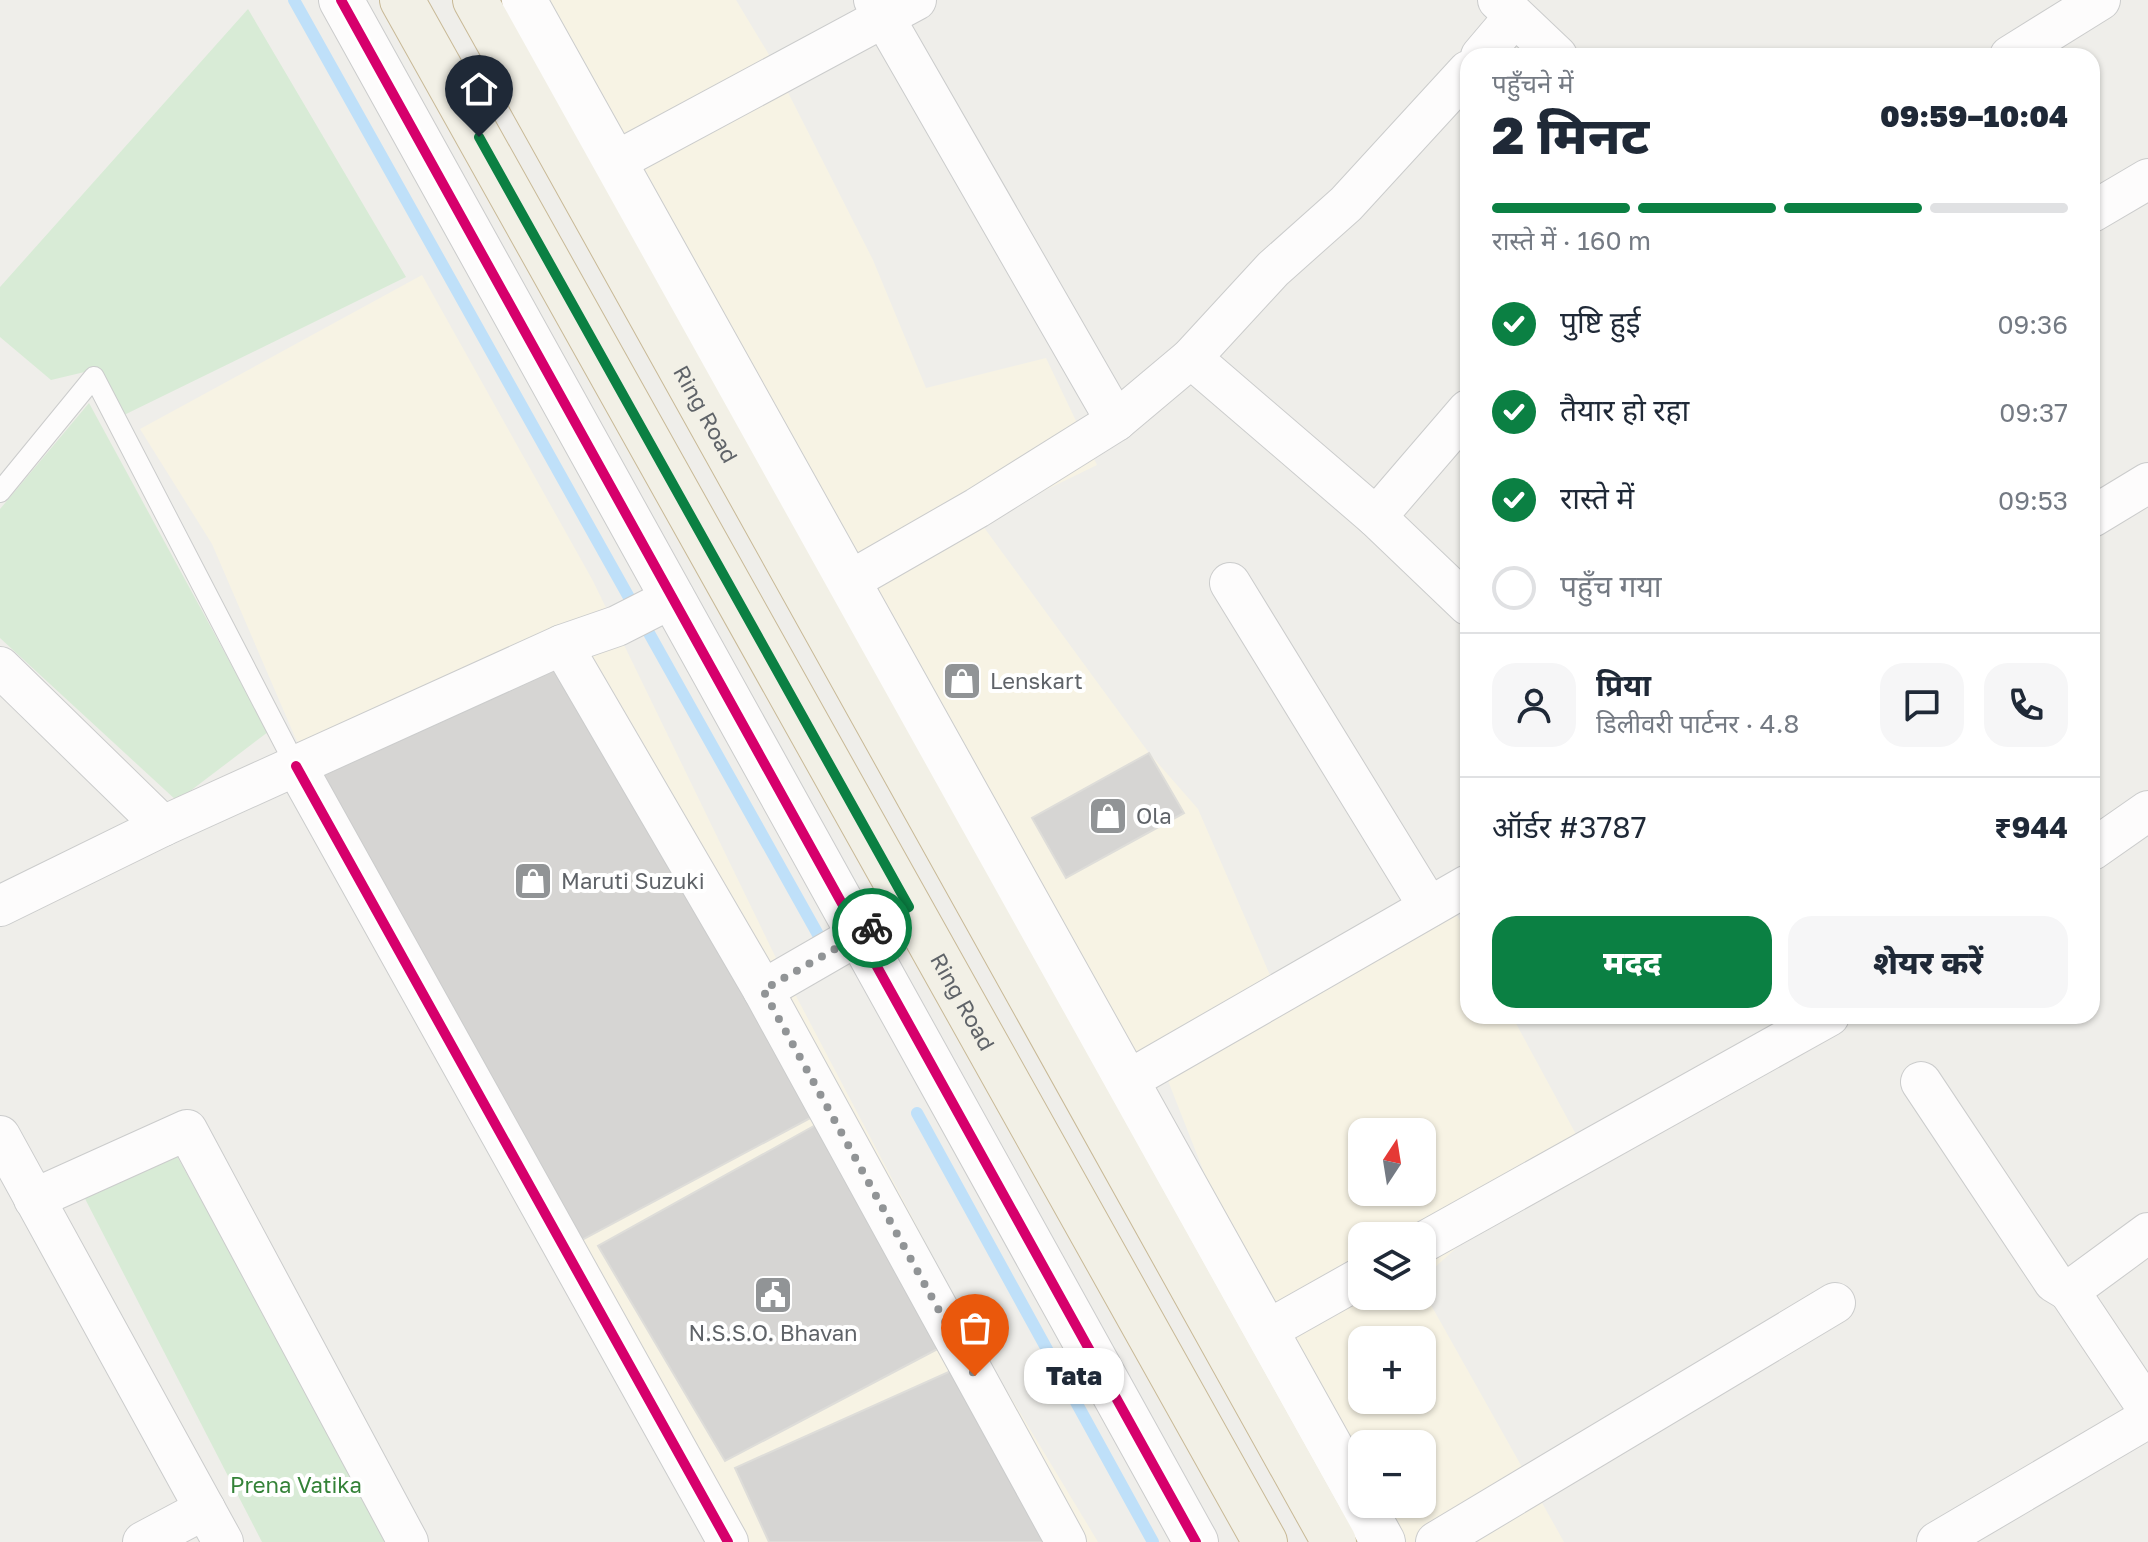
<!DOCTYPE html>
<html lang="hi">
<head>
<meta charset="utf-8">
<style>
  body { margin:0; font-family:"Golos Text","Noto Sans Devanagari",sans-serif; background:#f6f6f7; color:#1f2937; height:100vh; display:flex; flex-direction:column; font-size:30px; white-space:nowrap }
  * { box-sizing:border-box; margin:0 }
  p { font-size:26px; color:#747a83 }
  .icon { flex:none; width:44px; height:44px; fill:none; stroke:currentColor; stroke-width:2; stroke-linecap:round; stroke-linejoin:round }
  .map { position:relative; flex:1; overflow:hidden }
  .details { position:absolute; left:1460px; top:48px; width:640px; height:976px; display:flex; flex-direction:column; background:#fff; border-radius:24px; box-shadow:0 2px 6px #0004 }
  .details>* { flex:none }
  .needle { width:52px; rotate:12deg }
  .buttons { position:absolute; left:1348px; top:1118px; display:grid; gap:16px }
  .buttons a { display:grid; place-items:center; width:88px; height:88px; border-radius:16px; background:#fff; box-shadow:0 2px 6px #0004; font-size:40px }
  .pin { position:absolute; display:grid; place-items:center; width:68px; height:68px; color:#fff; margin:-82px -34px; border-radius:50% 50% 50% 0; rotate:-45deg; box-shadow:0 0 8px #0007 }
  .pin .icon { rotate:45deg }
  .courier { position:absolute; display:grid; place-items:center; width:80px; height:80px; margin:-40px; border:6px solid #0b8043; border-radius:50%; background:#fff; color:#222; box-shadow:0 2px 10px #0007 }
  .bubble { position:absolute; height:56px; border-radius:24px; background:#fff; box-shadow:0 2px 6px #0004; font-size:26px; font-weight:800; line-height:56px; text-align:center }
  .overview em { font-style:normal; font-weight:800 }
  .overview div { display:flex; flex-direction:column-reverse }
  .overview { display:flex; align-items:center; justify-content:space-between; height:136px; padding:0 32px }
  h1 { font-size:52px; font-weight:800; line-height:60px }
  .bar { display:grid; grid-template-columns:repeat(4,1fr); gap:12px 8px; align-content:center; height:96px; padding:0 32px }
  .bar i { height:10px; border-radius:6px; background:#e0e1e3 }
  .bar .active { background:#0b8043 }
  .bar p { grid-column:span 4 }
  .line { display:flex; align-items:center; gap:20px; padding:0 32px; border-top:2px solid #e0e1e3 }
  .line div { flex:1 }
  .round { display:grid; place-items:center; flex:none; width:84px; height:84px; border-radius:24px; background:#f6f6f7 }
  ol { padding:0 32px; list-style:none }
  li { display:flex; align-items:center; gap:24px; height:88px }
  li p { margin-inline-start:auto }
  li .icon { padding:8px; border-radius:50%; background:#0b8043; color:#fff; stroke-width:4 }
  li:last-child { color:#747a83 }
  li i { width:44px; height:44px; border:4px solid #e0e1e3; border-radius:50% }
  .action { display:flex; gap:16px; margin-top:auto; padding:16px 32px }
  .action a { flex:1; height:92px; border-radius:24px; background:#0b8043; color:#fff; font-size:32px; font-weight:800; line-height:92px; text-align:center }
  .action a+a { background:#f6f6f7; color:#1f2937 }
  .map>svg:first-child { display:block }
</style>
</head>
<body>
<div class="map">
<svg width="2148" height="1542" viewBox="0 0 2148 1542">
  <rect width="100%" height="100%" fill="#efeeea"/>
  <!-- commercial -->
  <g fill="#f7f3e4" fill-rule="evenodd">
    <polygon points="544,0 736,0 768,53 873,260 926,388 1046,358 1097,465 980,522 1149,753 1198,809 1273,982 1141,1062 874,593 645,170 603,110"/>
    <polygon points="422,275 593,581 775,956 981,1348 1098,1542 740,1542 295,737 212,544 140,429"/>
    <path d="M1457,915L1468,936V1016H1512L1578,1138L1422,1279V1236H1362V1296H1422V1289L1564,1542H1401L1379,1504H1422V1444H1362V1472L1225,1226L1165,1073ZM1362,1132H1422V1192H1362ZM1362,1340H1422V1400H1362Z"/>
  </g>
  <!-- green -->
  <g fill="#d8ebd6">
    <polygon points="248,9 406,277 122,416 105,376 93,370 51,380 0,337 0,287"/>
    <polygon points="89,403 268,732 177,801 0,638 0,509"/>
    <polygon points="173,1149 393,1542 262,1542 80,1189"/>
  </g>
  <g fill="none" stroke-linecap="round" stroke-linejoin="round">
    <!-- stream -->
    <g stroke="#bfe0f9" stroke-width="12">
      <polyline points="294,0 820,938"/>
      <polyline points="917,1113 1153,1542"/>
    </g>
  </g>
  <!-- building -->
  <g fill="#d6d5d3" stroke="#deddd9" stroke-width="2">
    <polygon points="562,663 814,1116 582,1240 313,767"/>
    <polygon points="1149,753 1184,813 1066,878 1032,818"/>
    <polygon points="821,1122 947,1344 725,1461 598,1246"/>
    <polygon points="964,1365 1046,1542 769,1542 735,1468"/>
  </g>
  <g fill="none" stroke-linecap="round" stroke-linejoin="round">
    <defs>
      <polyline id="service" points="0,492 94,377 296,766"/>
      <g id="minor">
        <polyline points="874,0 1116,421"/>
        <polyline points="1498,0 1557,56"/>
        <polyline points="1481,56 1514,17"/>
        <polyline points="2010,56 2100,0"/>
        <polyline points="613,163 916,0"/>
        <polyline points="2092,212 2148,179"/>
        <polyline points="1191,358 1376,517 1468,605"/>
        <polyline points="1376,517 1468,410"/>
        <polyline points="2092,517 2148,483"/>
        <polyline points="848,582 977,508 1116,421 1191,358 1273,269 1346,204 1468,71"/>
        <polyline points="1230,583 1429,907"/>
        <polyline points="562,645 763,990 1066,1542"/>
        <polyline points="0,667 163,826"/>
        <polyline points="296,766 728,1542"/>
        <polyline points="2092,850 2148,811"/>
        <polyline points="0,906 163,826 562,645 617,626 674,597"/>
        <polyline points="763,990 860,934"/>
        <polyline points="1127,1081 1468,885"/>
        <polyline points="1921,1082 2054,1282 2069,1291 2148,1233"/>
        <polyline points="0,1136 223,1542"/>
        <polyline points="34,1199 187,1130 408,1542"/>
        <polyline points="1422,1243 1829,1016"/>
        <polyline points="2069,1291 2148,1409"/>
        <polyline points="1266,1331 1362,1277"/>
        <polyline points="143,1542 205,1509"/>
        <polyline points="1436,1542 1835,1303"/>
        <polyline points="1937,1542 2148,1418"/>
      </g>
      <g id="tertiary">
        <polyline points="341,0 1196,1542"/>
        <polyline points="524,0 1362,1503"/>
        <polyline points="1362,1504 1383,1542"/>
      </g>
      <g id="trunk">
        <path id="s1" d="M402,0L1265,1542"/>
        <path id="s2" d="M475,0L1334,1542"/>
        <polyline points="860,934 909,907"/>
      </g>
    </defs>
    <!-- service casing -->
    <use href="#service" stroke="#cbcccc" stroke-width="22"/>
    <!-- minor casing -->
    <use href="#minor" stroke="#cbcccc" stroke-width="42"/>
    <!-- tertiary casing -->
    <use href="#tertiary" stroke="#cbcccc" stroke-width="46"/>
    <!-- trunk casing -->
    <use href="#trunk" stroke="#c8b996" stroke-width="46"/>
    <!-- service -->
    <use href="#service" stroke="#fdfcfc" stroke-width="20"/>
    <!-- minor -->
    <use href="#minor" stroke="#fdfcfc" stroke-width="40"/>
    <!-- tertiary -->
    <use href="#tertiary" stroke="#fdfcfc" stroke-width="44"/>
    <!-- trunk -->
    <use href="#trunk" stroke="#f2f0e6" stroke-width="44"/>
    <defs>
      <g id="cycleway">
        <polyline points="341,0 1196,1542"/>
        <polyline points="296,766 728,1542"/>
      </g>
    </defs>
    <!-- cycleway casing -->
    <use href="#cycleway" stroke="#fff" stroke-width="15"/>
    <!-- cycleway -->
    <use href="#cycleway" stroke="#d6006c" stroke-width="10"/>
  </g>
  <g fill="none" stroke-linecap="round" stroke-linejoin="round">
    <!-- done -->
    <polyline stroke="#919496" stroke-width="8" stroke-dasharray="0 14.4" points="872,928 763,990 975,1376"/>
    <!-- route -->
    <polyline stroke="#0b8043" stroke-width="10" points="479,137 909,907 872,928"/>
  </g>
  <!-- icons -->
  <defs>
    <symbol id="shop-square" viewBox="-11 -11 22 22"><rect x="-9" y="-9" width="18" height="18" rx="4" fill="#919496" stroke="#fff"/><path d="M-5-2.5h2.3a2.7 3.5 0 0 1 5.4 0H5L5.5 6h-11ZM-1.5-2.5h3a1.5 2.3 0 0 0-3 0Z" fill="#fff"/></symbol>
    <symbol id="civic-square" viewBox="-11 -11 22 22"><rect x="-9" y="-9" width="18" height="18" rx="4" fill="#919496" stroke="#fff"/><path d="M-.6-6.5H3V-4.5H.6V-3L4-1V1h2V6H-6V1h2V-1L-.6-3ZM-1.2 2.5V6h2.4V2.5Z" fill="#fff"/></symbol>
  </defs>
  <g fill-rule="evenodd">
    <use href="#shop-square" x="940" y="659" width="44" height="44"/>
    <use href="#shop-square" x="1086" y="794" width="44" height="44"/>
    <use href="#shop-square" x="511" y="859" width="44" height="44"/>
    <use href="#civic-square" x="751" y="1273" width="44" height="44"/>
  </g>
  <g text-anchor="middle" stroke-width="8" stroke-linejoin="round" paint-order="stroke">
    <!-- street labels -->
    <g font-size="22" fill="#5f6368" stroke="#fff">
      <text dy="8" stroke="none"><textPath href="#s2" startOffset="474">Ring Road</textPath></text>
      <text dy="8" stroke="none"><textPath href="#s1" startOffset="1148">Ring Road</textPath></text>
    </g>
    <!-- poi labels -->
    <g font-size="22" fill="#5f6368" stroke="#fff" text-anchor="start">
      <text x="990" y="689">Lenskart</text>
      <text x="1136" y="824">Ola</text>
      <text x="561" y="889">Maruti Suzuki</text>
      <text x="773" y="1341" text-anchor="middle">N.S.S.O. Bhavan</text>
    </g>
    <!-- park labels -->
    <g font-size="22" fill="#348238" stroke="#fff">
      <text x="296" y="1493">Prena Vatika</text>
    </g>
  </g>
</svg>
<div class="buttons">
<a><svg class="needle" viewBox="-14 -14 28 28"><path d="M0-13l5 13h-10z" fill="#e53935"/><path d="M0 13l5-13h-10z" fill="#747a83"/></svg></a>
<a><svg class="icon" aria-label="layers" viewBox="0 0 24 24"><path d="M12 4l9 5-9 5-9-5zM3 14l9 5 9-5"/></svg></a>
<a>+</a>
<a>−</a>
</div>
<div class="pin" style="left:975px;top:1376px;background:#ea580c"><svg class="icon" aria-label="bag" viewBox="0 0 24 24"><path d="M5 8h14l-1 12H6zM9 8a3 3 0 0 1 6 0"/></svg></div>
<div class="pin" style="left:479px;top:137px;background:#1f2937"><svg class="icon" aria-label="home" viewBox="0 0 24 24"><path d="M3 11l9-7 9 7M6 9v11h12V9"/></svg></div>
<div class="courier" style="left:872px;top:928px"><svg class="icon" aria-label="bike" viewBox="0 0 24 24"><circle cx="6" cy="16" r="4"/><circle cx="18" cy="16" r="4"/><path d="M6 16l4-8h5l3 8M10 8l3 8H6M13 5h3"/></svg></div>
<div class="bubble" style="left:1024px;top:1348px;width:100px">Tata</div>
<section class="details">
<div class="overview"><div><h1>2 मिनट</h1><p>पहुँचने में</p></div><em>09:59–10:04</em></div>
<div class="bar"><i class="active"></i><i class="active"></i><i class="active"></i><i></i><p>रास्ते में · 160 m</p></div>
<ol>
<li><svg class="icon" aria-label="check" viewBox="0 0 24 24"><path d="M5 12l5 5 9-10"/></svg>पुष्टि हुई<p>09:36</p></li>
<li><svg class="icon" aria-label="check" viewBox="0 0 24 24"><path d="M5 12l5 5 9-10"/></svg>तैयार हो रहा<p>09:37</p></li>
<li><svg class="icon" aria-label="check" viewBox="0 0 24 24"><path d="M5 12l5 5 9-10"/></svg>रास्ते में<p>09:53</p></li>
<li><i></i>पहुँच गया</li>
</ol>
<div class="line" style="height:144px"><a class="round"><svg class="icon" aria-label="person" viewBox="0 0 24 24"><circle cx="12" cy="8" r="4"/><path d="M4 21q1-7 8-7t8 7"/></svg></a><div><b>प्रिया</b><p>डिलीवरी पार्टनर · 4.8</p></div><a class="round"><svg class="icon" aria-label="chat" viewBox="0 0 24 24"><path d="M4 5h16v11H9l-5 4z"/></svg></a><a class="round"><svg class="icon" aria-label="phone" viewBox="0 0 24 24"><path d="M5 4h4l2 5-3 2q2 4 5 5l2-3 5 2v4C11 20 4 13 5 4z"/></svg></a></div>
<div class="line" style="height:104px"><div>ऑर्डर #3787</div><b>₹944</b></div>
<div class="action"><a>मदद</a><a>शेयर करें</a></div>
</section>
</div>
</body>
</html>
